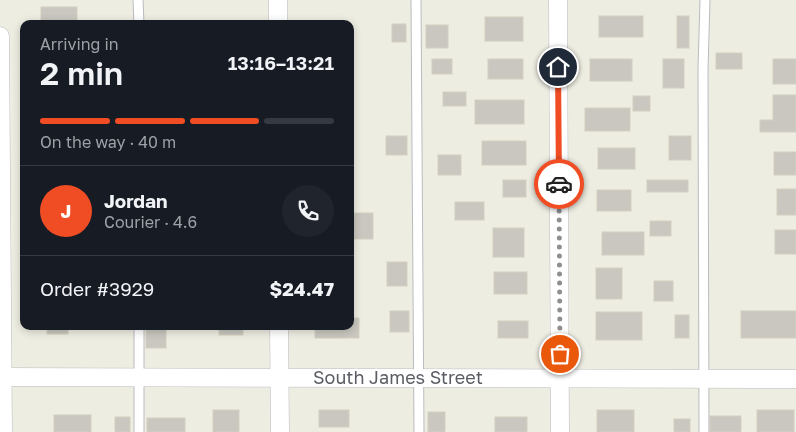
<!DOCTYPE html>
<html lang="en">
<head>
<meta charset="utf-8">
<style>
  body { margin:0; font-family:"Golos Text",sans-serif; background:#20242c; color:#f1f3f6; height:100vh; display:flex; flex-direction:column; font-size:19px; white-space:nowrap }
  * { box-sizing:border-box; margin:0 }
  p { font-size:16px; color:#9ea1a6 }
  .icon { flex:none; width:28px; height:28px; fill:none; stroke:currentColor; stroke-width:2; stroke-linecap:round; stroke-linejoin:round }
  .map { position:relative; flex:1; overflow:hidden }
  .sheet { position:absolute; left:20px; top:20px; width:334px; height:310px; display:flex; flex-direction:column; background:#171b24; border-radius:10px; box-shadow:0 2px 8px #0003 }
  .sheet>* { flex:none }
  .pin { position:absolute; display:grid; place-items:center; width:42px; height:42px; color:#fff; margin:-21px; border:2px solid #fff; border-radius:50%; box-shadow:0 1px 5px #0007 }
  .courier { position:absolute; display:grid; place-items:center; width:50px; height:50px; margin:-25px; border:4px solid #f14d24; border-radius:50%; background:#fff; color:#222; box-shadow:0 1px 6px #0007 }
  .overview em { font-style:normal; font-weight:600 }
  .overview div { display:flex; flex-direction:column-reverse }
  .overview { display:flex; align-items:center; justify-content:space-between; height:85px; padding:0 20px }
  h1 { font-size:32px; font-weight:600; line-height:38px }
  .bar { display:grid; grid-template-columns:repeat(4,1fr); gap:8px 5px; align-content:center; height:60px; padding:0 20px }
  .bar i { height:6px; border-radius:4px; background:#363941 }
  .bar .selected { background:#f14d24 }
  .bar p { grid-column:span 4 }
  .line { display:flex; align-items:center; gap:12px; padding:0 20px; border-top:1px solid #363941 }
  .line div { flex:1 }
  .round { display:grid; place-items:center; flex:none; width:52px; height:52px; border-radius:26px; background:#20242c }
  .map>svg:first-child { display:block }
</style>
</head>
<body>
<div class="map">
<svg width="796" height="432" viewBox="0 0 796 432">
  <rect width="100%" height="100%" fill="#eeede2"/>
  <!-- building -->
  <g fill="#c9c7bf" stroke="#d3cfc0">
    <rect x="41" y="7" width="36" height="17"/>
    <rect x="599" y="16" width="44" height="21"/>
    <rect x="677" y="16" width="12" height="32"/>
    <rect x="485" y="17" width="38" height="24"/>
    <rect x="392" y="24" width="14" height="18"/>
    <rect x="426" y="25" width="22" height="23"/>
    <rect x="716" y="53" width="26" height="16"/>
    <rect x="432" y="59" width="20" height="15"/>
    <rect x="488" y="59" width="35" height="20"/>
    <rect x="590" y="59" width="42" height="22"/>
    <rect x="663" y="59" width="21" height="29"/>
    <rect x="773" y="59" width="23" height="25"/>
    <rect x="443" y="92" width="23" height="14"/>
    <polygon points="773,95 796,95 796,132 760,132 760,120 773,120"/>
    <rect x="633" y="96" width="17" height="15"/>
    <rect x="475" y="100" width="49" height="24"/>
    <rect x="585" y="108" width="45" height="23"/>
    <rect x="386" y="136" width="21" height="19"/>
    <rect x="669" y="136" width="22" height="24"/>
    <rect x="482" y="141" width="44" height="24"/>
    <rect x="598" y="148" width="37" height="21"/>
    <rect x="774" y="152" width="22" height="23"/>
    <rect x="438" y="155" width="23" height="20"/>
    <rect x="503" y="180" width="23" height="17"/>
    <rect x="647" y="180" width="41" height="12"/>
    <rect x="777" y="189" width="19" height="26"/>
    <rect x="597" y="190" width="34" height="21"/>
    <rect x="455" y="202" width="29" height="18"/>
    <rect x="350" y="213" width="23" height="26"/>
    <rect x="650" y="221" width="21" height="15"/>
    <rect x="493" y="228" width="31" height="29"/>
    <rect x="775" y="230" width="21" height="24"/>
    <rect x="602" y="232" width="42" height="23"/>
    <rect x="387" y="262" width="20" height="24"/>
    <rect x="596" y="268" width="26" height="31"/>
    <rect x="494" y="272" width="33" height="22"/>
    <rect x="654" y="281" width="19" height="20"/>
    <rect x="390" y="311" width="19" height="21"/>
    <rect x="741" y="311" width="55" height="27"/>
    <rect x="596" y="312" width="46" height="28"/>
    <rect x="675" y="315" width="14" height="23"/>
    <polygon points="350,318 359,318 359,338 315,338 315,326 350,326"/>
    <rect x="498" y="321" width="30" height="17"/>
    <rect x="47" y="326" width="21" height="8"/>
    <rect x="146" y="326" width="20" height="22"/>
    <rect x="219" y="326" width="24" height="9"/>
    <rect x="213" y="410" width="26" height="22"/>
    <rect x="319" y="410" width="30" height="17"/>
    <rect x="597" y="410" width="37" height="22"/>
    <rect x="757" y="410" width="37" height="22"/>
    <rect x="428" y="412" width="17" height="20"/>
    <rect x="54" y="415" width="37" height="17"/>
    <rect x="710" y="416" width="31" height="16"/>
    <rect x="115" y="417" width="15" height="15"/>
    <rect x="495" y="417" width="32" height="15"/>
    <rect x="147" y="418" width="38" height="14"/>
    <rect x="674" y="419" width="16" height="13"/>
  </g>
  <g fill="none" stroke-linecap="round" stroke-linejoin="round">
    <defs>
      <g id="lane">
        <polyline points="138,0 139,24"/>
        <polyline points="416,0 419,432"/>
        <polyline points="139,326 139,432"/>
        <polyline points="704,432 703,69 705,0"/>
      </g>
      <g id="street">
        <polyline points="278,0 278,24"/>
        <polyline points="558,0 560,432"/>
        <polyline points="0,36 3,432"/>
        <polyline points="279,326 280,432"/>
        <polyline points="0,377 796,379"/>
      </g>
    </defs>
    <!-- lane casing -->
    <use href="#lane" stroke="#babbc2" stroke-width="11"/>
    <!-- street casing -->
    <use href="#street" stroke="#babbc2" stroke-width="19"/>
    <!-- lane -->
    <use href="#lane" stroke="#fff" stroke-width="9"/>
    <!-- street -->
    <use href="#street" stroke="#fff" stroke-width="18"/>
  </g>
  <g fill="none" stroke-linecap="round" stroke-linejoin="round">
    <!-- done -->
    <polyline stroke="#8e8f90" stroke-width="5" stroke-dasharray="0 9" points="559,184 560,354"/>
    <!-- route -->
    <polyline stroke="#f14d24" stroke-width="6" points="558,67 559,184"/>
  </g>
  <g text-anchor="middle" stroke-width="4.5" stroke-linejoin="round" paint-order="stroke">
    <!-- street labels -->
    <g font-size="18" fill="#5a5d64" stroke="#fff">
      <text x="398" y="384">South James Street</text>
    </g>
  </g>
</svg>
<div class="pin" style="left:560px;top:354px;background:#ea580c"><svg class="icon" aria-label="bag" viewBox="0 0 24 24"><path d="M5 8h14l-1 12H6zM9 8a3 3 0 0 1 6 0"/></svg></div>
<div class="pin" style="left:558px;top:67px;background:#1f2937"><svg class="icon" aria-label="home" viewBox="0 0 24 24"><path d="M3 11l9-7 9 7M6 9v11h12V9"/></svg></div>
<div class="courier" style="left:559px;top:184px"><svg class="icon" aria-label="car" viewBox="0 0 24 24"><path d="M5 17H2v-5l4-1 3-4h7l3 4 3 1v5h-3M9 17h6M6 11h13"/><circle cx="7" cy="17" r="2"/><circle cx="17" cy="17" r="2"/></svg></div>
<section class="sheet">
<div class="overview"><div><h1>2 min</h1><p>Arriving in</p></div><em>13:16–13:21</em></div>
<div class="bar"><i class="selected"></i><i class="selected"></i><i class="selected"></i><i></i><p>On the way · 40 m</p></div>
<div class="line" style="height:90px"><b class="round" style="background:#f14d24;color:#fff">J</b><div><b>Jordan</b><p>Courier · 4.6</p></div><a class="round"><svg class="icon" aria-label="phone" viewBox="0 0 24 24"><path d="M5 4h4l2 5-3 2q2 4 5 5l2-3 5 2v4C11 20 4 13 5 4z"/></svg></a></div>
<div class="line" style="height:65px"><div>Order #3929</div><b>$24.47</b></div>
</section>
</div>
</body>
</html>
